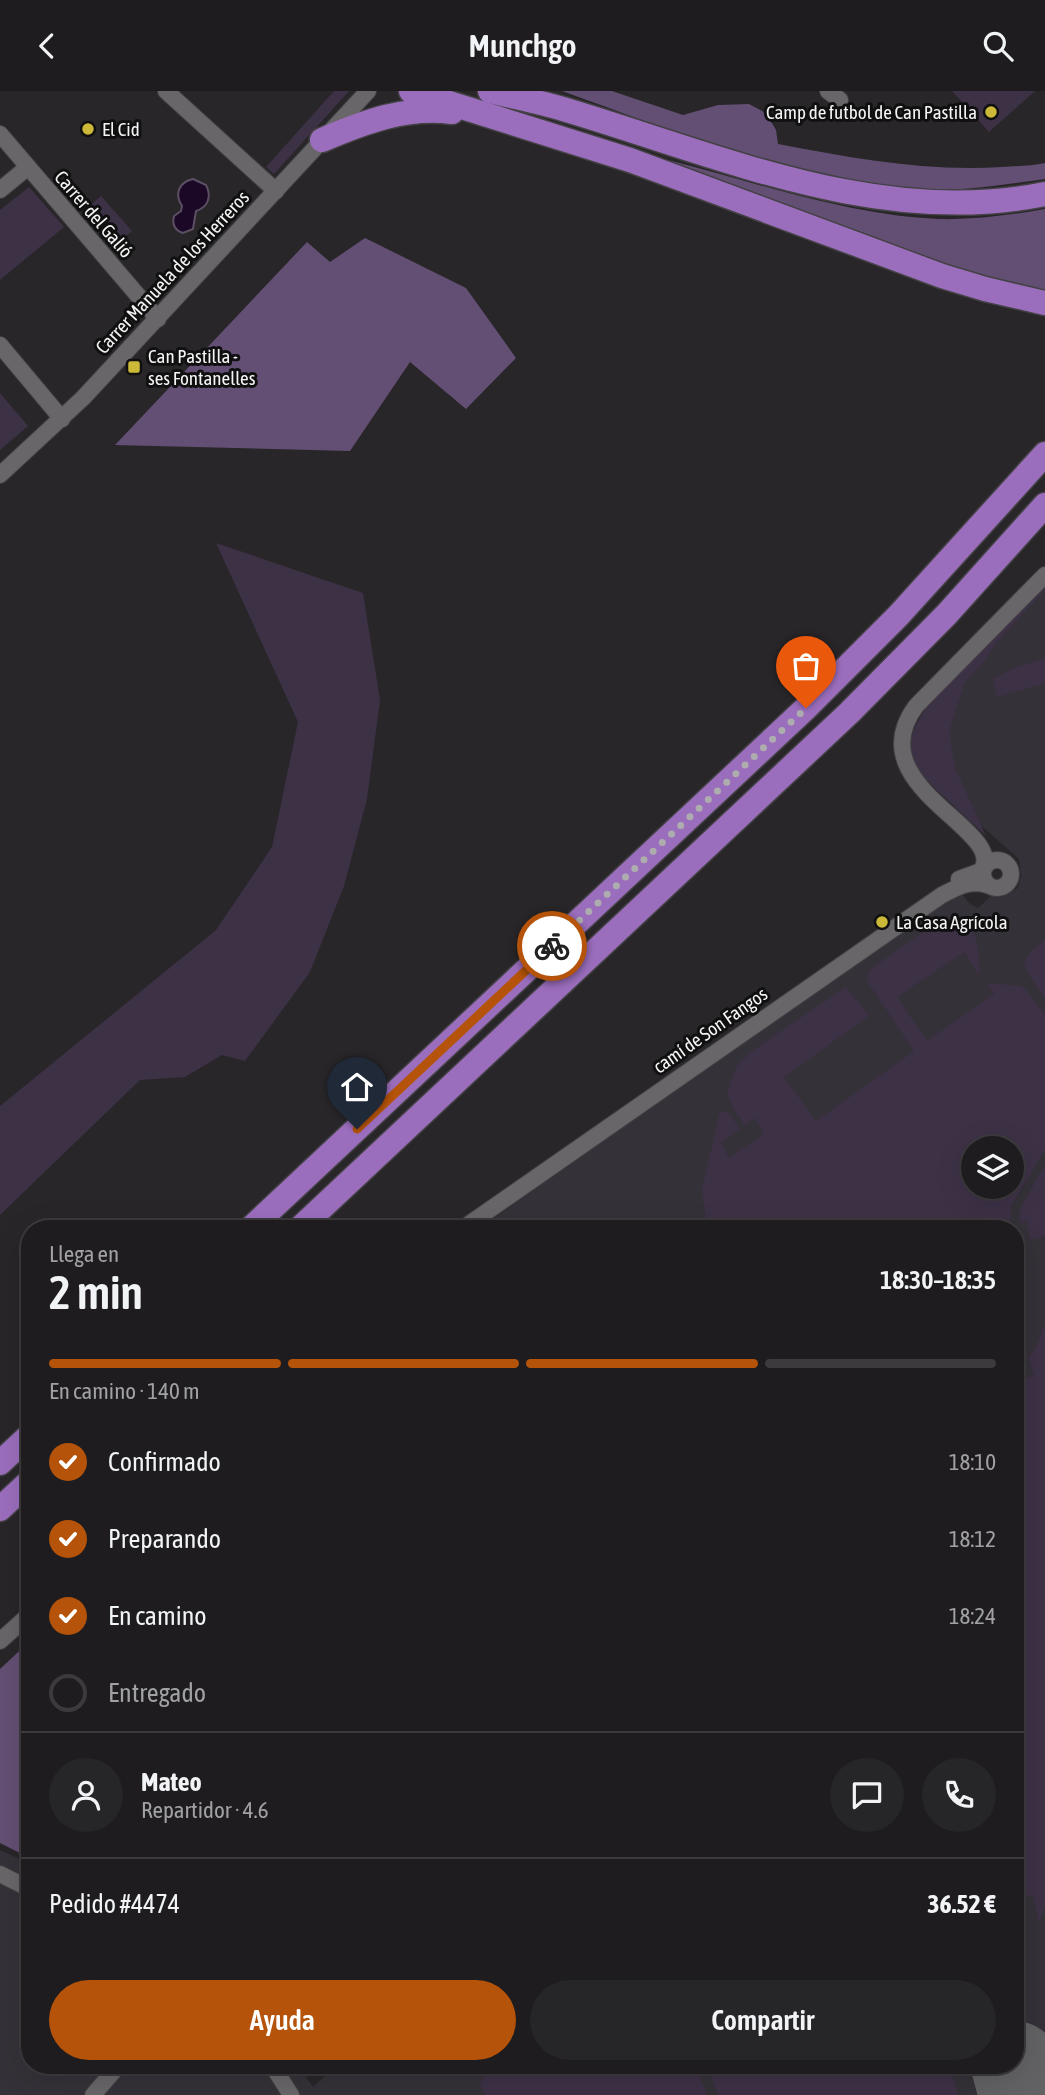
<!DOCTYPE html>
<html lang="es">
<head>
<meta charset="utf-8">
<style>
  body { margin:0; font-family:"Asap Condensed",sans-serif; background:#262528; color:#f1f3f6; height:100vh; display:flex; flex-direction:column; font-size:26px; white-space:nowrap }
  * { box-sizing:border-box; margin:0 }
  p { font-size:23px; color:#a1a1a4 }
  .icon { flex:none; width:38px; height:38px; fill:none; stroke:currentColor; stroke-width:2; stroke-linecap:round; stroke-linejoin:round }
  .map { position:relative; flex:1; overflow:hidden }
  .drawer { position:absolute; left:21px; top:1129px; width:1003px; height:854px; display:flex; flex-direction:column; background:#1e1c1f; border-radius:28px; box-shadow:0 7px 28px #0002,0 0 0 2px #3c3a3d }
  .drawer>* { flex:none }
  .buttons { position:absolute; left:961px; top:1045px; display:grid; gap:14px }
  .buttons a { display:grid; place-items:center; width:63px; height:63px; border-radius:50%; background:#1e1c1f; box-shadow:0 7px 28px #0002,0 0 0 2px #3c3a3d; font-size:35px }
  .pin { position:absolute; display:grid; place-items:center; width:60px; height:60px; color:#fff; margin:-72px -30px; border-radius:50% 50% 50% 0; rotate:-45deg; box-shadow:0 0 7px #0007 }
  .pin .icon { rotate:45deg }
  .courier { position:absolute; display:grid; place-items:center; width:70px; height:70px; margin:-35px; border:5px solid #b45309; border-radius:50%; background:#fff; color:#222; box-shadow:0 2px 9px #0007 }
  .headline em { font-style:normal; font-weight:600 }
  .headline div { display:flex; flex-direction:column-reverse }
  .headline { display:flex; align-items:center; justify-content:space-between; height:119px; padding:0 28px }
  h1 { font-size:46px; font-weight:600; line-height:52px }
  .bar { display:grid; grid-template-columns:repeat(4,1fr); gap:10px 7px; align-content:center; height:84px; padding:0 28px }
  .bar i { height:9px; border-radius:5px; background:#3c3a3d }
  .bar .selected { background:#b45309 }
  .bar p { grid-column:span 4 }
  .line { display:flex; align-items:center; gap:18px; padding:0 28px; border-top:2px solid #3c3a3d }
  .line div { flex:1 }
  .round { display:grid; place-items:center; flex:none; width:74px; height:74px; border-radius:37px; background:#262528 }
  ol { padding:0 28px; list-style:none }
  li { display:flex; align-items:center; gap:21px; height:77px }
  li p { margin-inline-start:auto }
  li .icon { padding:7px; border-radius:50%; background:#b45309; color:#fff; stroke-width:4 }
  li:last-child { color:#a1a1a4 }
  li i { width:38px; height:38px; border:4px solid #3c3a3d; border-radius:50% }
  .action { display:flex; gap:14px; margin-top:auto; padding:14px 28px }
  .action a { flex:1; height:80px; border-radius:42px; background:#b45309; color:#fff; font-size:28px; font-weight:600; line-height:80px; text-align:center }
  .action a+a { background:#262528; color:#f1f3f6 }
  header { display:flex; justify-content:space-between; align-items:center; height:91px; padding:0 28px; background:#1e1c1f; font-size:32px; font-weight:600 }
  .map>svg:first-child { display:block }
</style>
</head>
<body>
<header><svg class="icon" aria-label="back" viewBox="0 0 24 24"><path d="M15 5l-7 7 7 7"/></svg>Munchgo<svg class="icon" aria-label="search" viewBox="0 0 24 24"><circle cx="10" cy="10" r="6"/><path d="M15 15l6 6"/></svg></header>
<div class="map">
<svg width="1045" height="2004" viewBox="0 0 1045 2004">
  <rect width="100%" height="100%" fill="#282629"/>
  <!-- built -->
  <path fill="#353138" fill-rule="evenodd" d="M1045,498V2004H0V1759L30,1773V1974H298L313,1996L337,1974H1015V1138L480,1137L959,799L969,812L978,817L992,804L1002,806L1018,797L1021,785L1019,768L937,696L919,634ZM973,1057H1012V1096H973Z"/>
  <!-- green -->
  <g fill="#3d3146" fill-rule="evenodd">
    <polygon points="334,0 349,0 274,83 266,76"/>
    <polygon points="952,0 1035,0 989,41"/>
    <polygon points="29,96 64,136 0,189 0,119"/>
    <polygon points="101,105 132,140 116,154 85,119"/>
    <polygon points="0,302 28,335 0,359"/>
    <polygon points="216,452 363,502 380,609 367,708 344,795 310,881 245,970 222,964 185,986 140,989 0,1124 0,1015 216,839 272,756 298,631"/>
    <path d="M1045,493V499L996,552L984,571L965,591L950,637L951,654L955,677L986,745C971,731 956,717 941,703C907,671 900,654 928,614Z"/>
    <polygon points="1045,567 1045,592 997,606 993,588 1014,577"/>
    <path d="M947,827C980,826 978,860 980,884L964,861L897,906L927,950L994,903L987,892L1020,895L1026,899L1045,924V1059L1011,1115L1010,1137H703L706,1129L702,1099L720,1020L729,1022L740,1038L721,1052L729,1067L764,1043L755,1027L745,1034L733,1017L727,1002L736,976L752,960L846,896L869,925L784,986L816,1030L914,960L867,890V886L871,878L939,830ZM973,1057H1012V1096H973Z"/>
    <polygon points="1045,849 1045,908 1027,881 1024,871 1031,860"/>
    <polygon points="1045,1074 1045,1145 1031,1149 1026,1130 1020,1132 1019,1122 1023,1112"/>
    <polygon points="1045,1233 1045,1816 1039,1831 1033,1804 1015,1808 1015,1290 1034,1285 1029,1267 1037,1254"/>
    <polygon points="488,1974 695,1974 707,2004 485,2004 480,1994"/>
    <polygon points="707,1974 950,1974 958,2004 718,2004"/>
  </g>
  <!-- forest -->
  <g fill="#634f73">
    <path d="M562,0H612L683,24L718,14L749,13L766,22L776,39L778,53C852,67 926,81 1002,76C1016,75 1031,75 1045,72V88C1006,93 961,101 923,98C798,89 678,42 562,0Z"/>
    <path d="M668,69C754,91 850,125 939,128C975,129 1010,124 1045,118V201L994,192L666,75Z"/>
    <polygon points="365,147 466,197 516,267 466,318 410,271 350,360 115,354 307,151 330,171"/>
    <polygon points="30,1550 30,1767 0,1752 0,1578"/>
  </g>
  <!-- water -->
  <path fill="#1a0826" stroke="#5c4f64" stroke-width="2" d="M193,88L206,94C212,106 208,116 196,120L193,138L183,142C174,139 172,133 174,125L181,120L182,115C174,103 179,91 193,88Z"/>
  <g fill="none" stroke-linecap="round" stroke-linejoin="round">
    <!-- taxiway -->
    <polyline stroke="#626164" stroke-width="35" points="1033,2004 1045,1962"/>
    <!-- runway -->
    <polyline stroke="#626164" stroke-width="88" points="1015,1974 1023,2004"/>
    <defs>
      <g id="minor">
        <polyline points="166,0 276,100"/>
        <polyline points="828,0 840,9"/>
        <polyline points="0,43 158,228"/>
        <polyline points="0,99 28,76"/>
        <polyline points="0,254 62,328"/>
        <polyline points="0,384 83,307 368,0"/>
        <circle cx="997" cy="783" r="14"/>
        <path d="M959,788L981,780C1010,739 856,696 916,615L1045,484"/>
        <path d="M462,1138L942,804C958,796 969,789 987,794"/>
        <polyline points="0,1550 30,1523"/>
        <polyline points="0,1783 30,1798"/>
        <polyline points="272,1974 291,2004"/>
        <polyline points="93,2004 119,1974"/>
      </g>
      <g id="highway">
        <polyline points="411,0 630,69 942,185 985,198 1045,212"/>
        <path d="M490,0C514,6 539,11 563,18C718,64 880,137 1045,103"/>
        <path d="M322,49C364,31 406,15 452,21"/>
        <polyline points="250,1138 806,617 898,525 1045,363"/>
        <polyline points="299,1138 849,622 947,523 1045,414"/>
        <polyline points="0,1372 30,1344"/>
        <polyline points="0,1418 30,1390"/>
      </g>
    </defs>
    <!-- minor casing -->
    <use href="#minor" stroke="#434144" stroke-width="18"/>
    <!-- highway casing -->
    <use href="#highway" stroke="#434144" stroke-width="27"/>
    <!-- minor -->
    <use href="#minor" stroke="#686669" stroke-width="16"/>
    <!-- highway -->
    <use href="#highway" stroke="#9b6ebd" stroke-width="24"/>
  </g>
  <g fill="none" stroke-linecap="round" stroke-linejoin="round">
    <!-- done -->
    <polyline stroke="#adacae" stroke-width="7" stroke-dasharray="0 12.6" points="552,855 806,617"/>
    <!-- route -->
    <polyline stroke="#b45309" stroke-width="9" points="357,1038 552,855"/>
  </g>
  <!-- markers -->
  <g fill="#cdb938" stroke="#101011" stroke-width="2.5">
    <circle cx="991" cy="21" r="7"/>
    <circle cx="88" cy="38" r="7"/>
    <rect x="127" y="269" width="14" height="14" rx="3.5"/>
    <circle cx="882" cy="831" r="7"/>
  </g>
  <g text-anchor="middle" stroke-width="6" stroke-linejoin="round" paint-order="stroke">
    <!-- poi labels -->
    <g font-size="19" fill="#f5f4f6" stroke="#101011" text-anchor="start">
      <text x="977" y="28" text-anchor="end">Camp de futbol de Can Pastilla</text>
      <text x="102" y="45">El Cid</text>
      <text x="148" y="272">Can Pastilla -<tspan x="148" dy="22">ses Fontanelles</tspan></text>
      <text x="896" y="838">La Casa Agrícola</text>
    </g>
    <!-- street labels -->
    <g font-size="19" fill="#f5f4f6" stroke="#101011">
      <text transform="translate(94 123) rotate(49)" y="7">Carrer del Galió</text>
      <text transform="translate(172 181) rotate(-47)" y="7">Carrer Manuela de los Herreros</text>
      <text transform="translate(710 939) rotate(-35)" y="7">camí de Son Fangos</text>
    </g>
  </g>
</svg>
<div class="buttons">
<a><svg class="icon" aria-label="layers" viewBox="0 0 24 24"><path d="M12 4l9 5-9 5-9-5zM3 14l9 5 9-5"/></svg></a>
</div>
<div class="pin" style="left:806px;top:617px;background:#ea580c"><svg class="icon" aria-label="bag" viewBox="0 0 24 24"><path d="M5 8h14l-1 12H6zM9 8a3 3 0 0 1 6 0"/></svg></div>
<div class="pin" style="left:357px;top:1038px;background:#1f2937"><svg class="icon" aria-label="home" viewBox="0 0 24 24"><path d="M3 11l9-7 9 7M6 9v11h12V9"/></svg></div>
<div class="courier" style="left:552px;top:855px"><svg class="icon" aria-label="bike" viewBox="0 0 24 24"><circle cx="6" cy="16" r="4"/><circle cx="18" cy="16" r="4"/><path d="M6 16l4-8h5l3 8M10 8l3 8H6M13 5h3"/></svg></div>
<section class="drawer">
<div class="headline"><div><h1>2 min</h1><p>Llega en</p></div><em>18:30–18:35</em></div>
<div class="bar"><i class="selected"></i><i class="selected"></i><i class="selected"></i><i></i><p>En camino · 140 m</p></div>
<ol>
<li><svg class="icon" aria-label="check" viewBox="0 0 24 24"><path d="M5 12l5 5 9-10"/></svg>Confirmado<p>18:10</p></li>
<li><svg class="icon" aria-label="check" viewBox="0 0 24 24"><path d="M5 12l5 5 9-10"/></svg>Preparando<p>18:12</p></li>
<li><svg class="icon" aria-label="check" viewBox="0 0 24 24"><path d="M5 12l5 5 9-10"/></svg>En camino<p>18:24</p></li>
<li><i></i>Entregado</li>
</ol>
<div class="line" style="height:126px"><a class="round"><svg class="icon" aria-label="person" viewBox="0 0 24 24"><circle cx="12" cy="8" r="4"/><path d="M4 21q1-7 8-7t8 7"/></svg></a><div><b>Mateo</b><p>Repartidor · 4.6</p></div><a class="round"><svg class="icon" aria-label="chat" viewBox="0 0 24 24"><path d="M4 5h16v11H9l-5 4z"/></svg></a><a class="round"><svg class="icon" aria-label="phone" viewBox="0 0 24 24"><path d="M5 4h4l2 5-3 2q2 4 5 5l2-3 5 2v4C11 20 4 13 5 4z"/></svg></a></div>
<div class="line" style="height:91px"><div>Pedido #4474</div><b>36.52 €</b></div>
<div class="action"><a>Ayuda</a><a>Compartir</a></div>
</section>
</div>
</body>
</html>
